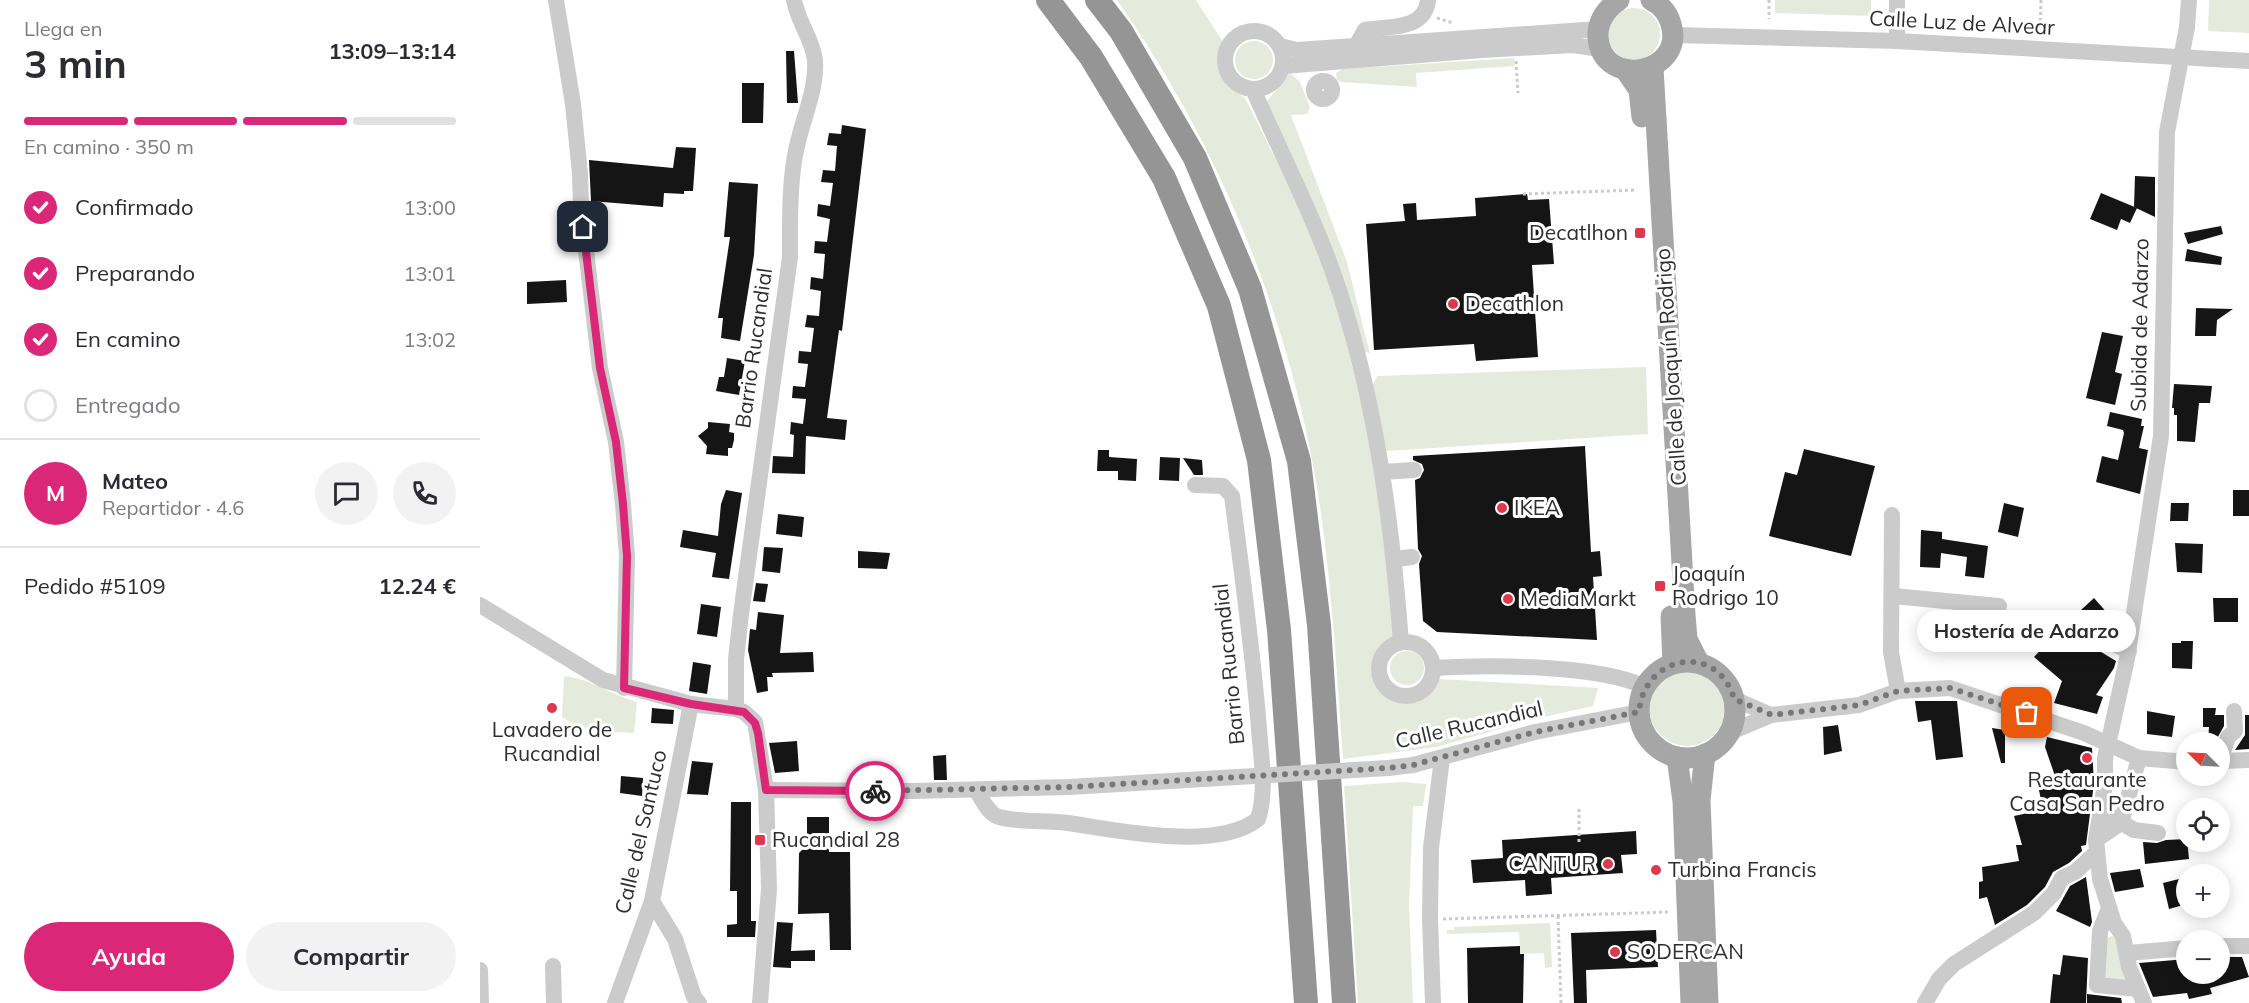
<!DOCTYPE html>
<html lang="es">
<head>
<meta charset="utf-8">
<style>
  body { margin:0; font-family:Mulish,sans-serif; background:#f2f2f3; color:#2b2b33; height:100vh; display:flex; flex-direction:column; font-size:22px; white-space:nowrap }
  * { box-sizing:border-box; margin:0 }
  p { font-size:20px; color:#7c7c81 }
  .icon { flex:none; width:33px; height:33px; fill:none; stroke:currentColor; stroke-width:2; stroke-linecap:round; stroke-linejoin:round }
  .map { position:relative; flex:1; overflow:hidden }
  .sheet { display:flex; flex-direction:column; background:#fff; width:480px }
  .sheet>* { flex:none }
  .needle { width:39px; rotate:294deg }
  .controls { position:absolute; left:1696px; top:732px; display:grid; gap:12px }
  .controls a { display:grid; place-items:center; width:54px; height:54px; border-radius:50%; background:#fff; box-shadow:0 3px 15px #0003; font-size:30px }
  .pin { position:absolute; display:grid; place-items:center; width:51px; height:51px; color:#fff; margin:-26px; border-radius:12px; box-shadow:0 3px 9px #0006 }
  .courier { position:absolute; display:grid; place-items:center; width:60px; height:60px; margin:-30px; border:4px solid #db2777; border-radius:50%; background:#fff; color:#222; box-shadow:0 2px 8px #0007 }
  .bubble { position:absolute; height:42px; border-radius:21px; background:#fff; box-shadow:0 3px 15px #0003; font-size:20px; font-weight:700; line-height:42px; text-align:center }
  .headline em { font-style:normal; font-weight:700 }
  .headline div { display:flex; flex-direction:column-reverse }
  .headline { display:flex; align-items:center; justify-content:space-between; height:102px; padding:0 24px }
  h1 { font-size:39px; font-weight:700; line-height:45px }
  .bar { display:grid; grid-template-columns:repeat(4,1fr); gap:9px 6px; align-content:center; height:72px; padding:0 24px }
  .bar i { height:8px; border-radius:4px; background:#e1e1e2 }
  .bar .active { background:#db2777 }
  .bar p { grid-column:span 4 }
  .line { display:flex; align-items:center; gap:15px; padding:0 24px; border-top:2px solid #e1e1e2 }
  .line div { flex:1 }
  .round { display:grid; place-items:center; flex:none; width:63px; height:63px; border-radius:32px; background:#f2f2f3 }
  ol { padding:0 24px; list-style:none }
  li { display:flex; align-items:center; gap:18px; height:66px }
  li p { margin-inline-start:auto }
  li .icon { padding:6px; border-radius:50%; background:#db2777; color:#fff; stroke-width:4 }
  li:last-child { color:#7c7c81 }
  li i { width:33px; height:33px; border:3px solid #e1e1e2; border-radius:50% }
  .action { display:flex; gap:12px; margin-top:auto; padding:12px 24px }
  .action a { flex:1; height:69px; border-radius:36px; background:#db2777; color:#fff; font-size:24px; font-weight:700; line-height:69px; text-align:center }
  .action a+a { background:#f2f2f3; color:#2b2b33 }
  main { display:flex; flex:1; min-height:0 }
  .map>svg:first-child { display:block }
</style>
</head>
<body>
<main>
<section class="sheet">
<div class="headline"><div><h1>3 min</h1><p>Llega en</p></div><em>13:09–13:14</em></div>
<div class="bar"><i class="active"></i><i class="active"></i><i class="active"></i><i></i><p>En camino · 350 m</p></div>
<ol>
<li><svg class="icon" aria-label="check" viewBox="0 0 24 24"><path d="M5 12l5 5 9-10"/></svg>Confirmado<p>13:00</p></li>
<li><svg class="icon" aria-label="check" viewBox="0 0 24 24"><path d="M5 12l5 5 9-10"/></svg>Preparando<p>13:01</p></li>
<li><svg class="icon" aria-label="check" viewBox="0 0 24 24"><path d="M5 12l5 5 9-10"/></svg>En camino<p>13:02</p></li>
<li><i></i>Entregado</li>
</ol>
<div class="line" style="height:108px"><b class="round" style="background:#db2777;color:#fff">M</b><div><b>Mateo</b><p>Repartidor · 4.6</p></div><a class="round"><svg class="icon" aria-label="chat" viewBox="0 0 24 24"><path d="M4 5h16v11H9l-5 4z"/></svg></a><a class="round"><svg class="icon" aria-label="phone" viewBox="0 0 24 24"><path d="M5 4h4l2 5-3 2q2 4 5 5l2-3 5 2v4C11 20 4 13 5 4z"/></svg></a></div>
<div class="line" style="height:78px"><div>Pedido #5109</div><b>12.24 €</b></div>
<div class="action"><a>Ayuda</a><a>Compartir</a></div>
</section>
<div class="map">
<svg width="1769" height="1003" viewBox="0 0 1769 1003">
  <rect width="100%" height="100%" fill="#fff"/>
  <!-- green -->
  <g fill="#e5ebdc">
    <path d="M637,0H716L743,42L739,70L748,87L765,98L819,206L841,258L860,316L892,448L916,638C910,645 901,648 898,658C888,685 917,714 943,697C950,692 953,684 958,679L1118,688L1113,706L1050,720L957,747L863,759C856,662 851,565 834,470C803,301 735,140 637,0Z"/>
    <polygon points="1295,0 1391,0 1391,16 1295,13"/>
    <polygon points="1729,0 1769,0 1769,33 1728,31"/>
    <circle cx="1154" cy="34" r="26"/>
    <circle cx="774" cy="60" r="19"/>
    <polygon points="1034,58 1035,66 936,73 937,87 861,82 857,80 856,73 863,69"/>
    <polygon points="810,73 820,82 830,107 827,114 811,115 867,262 890,354 883,350 785,104"/>
    <polygon points="1166,367 1168,434 906,451 892,386 897,376"/>
    <circle cx="927" cy="668" r="17"/>
    <circle cx="1207" cy="708" r="38"/>
    <path d="M84,676C109,678 132,695 157,702L154,733C129,732 103,731 82,717Z"/>
    <polygon points="922,782 946,784 943,806 933,806 929,905 933,1003 878,1003 864,786"/>
    <polygon points="1070,923 1072,967 1065,968 1064,953 1040,954 1039,932 967,934 967,930 974,930 974,927"/>
    <polygon points="1632,936 1636,938 1648,985 1623,982 1625,939"/>
  </g>
  <!-- building -->
  <g fill="#151515">
    <polygon points="306,51 314,51 318,103 307,103"/>
    <polygon points="262,83 284,83 283,123 262,123"/>
    <polygon points="362,125 386,129 362,331 359,330 347,418 367,420 365,440 326,436 325,474 292,473 293,456 313,457 314,435 310,434 311,422 323,424 326,399 312,398 313,386 325,387 328,364 318,363 319,351 331,352 334,328 325,327 327,315 339,316 341,291 330,289 331,277 343,279 345,254 334,253 335,241 347,242 350,219 337,216 338,204 350,206 353,183 341,182 343,170 355,171 357,146 347,145 349,133 361,134"/>
    <polygon points="196,147 216,148 213,191 204,191 204,194 184,193 183,207 111,201 109,160 193,168"/>
    <polygon points="1655,176 1675,177 1675,217 1654,207"/>
    <polygon points="249,182 278,184 274,255 260,341 241,338 243,318 238,318 250,237 244,237"/>
    <polygon points="1621,193 1657,208 1650,223 1641,219 1637,230 1610,219"/>
    <polygon points="1047,194 1048,200 1069,199 1074,264 1052,265 1058,357 996,361 994,344 894,350 886,224 925,221 923,204 936,203 937,220 996,216 995,198"/>
    <polygon points="1741,226 1743,234 1708,244 1704,233"/>
    <polygon points="1707,249 1742,257 1741,265 1705,261"/>
    <polygon points="86,280 87,302 47,304 47,282"/>
    <polygon points="1716,308 1753,309 1737,320 1736,336 1715,336"/>
    <polygon points="1622,332 1643,336 1635,372 1642,374 1635,405 1606,398"/>
    <polygon points="247,358 265,361 259,395 236,391 239,377 244,377"/>
    <polygon points="1694,384 1732,386 1730,403 1719,403 1715,442 1697,441 1697,415 1694,415 1694,408 1692,408"/>
    <polygon points="1630,412 1662,419 1661,426 1664,426 1659,448 1668,450 1660,494 1616,482 1622,456 1638,460 1644,433 1643,430 1627,426"/>
    <polygon points="228,422 250,424 249,432 254,433 254,440 252,448 248,448 248,456 226,454 227,446 218,436 228,428"/>
    <polygon points="1105,446 1111,552 1120,551 1122,576 1113,577 1117,640 957,632 943,621 939,564 942,556 938,549 935,480 940,478 944,470 942,464 933,460 933,456"/>
    <polygon points="1324,449 1395,466 1371,556 1289,536 1305,472 1317,475"/>
    <polygon points="618,450 629,450 629,457 657,459 656,481 638,480 638,471 617,471"/>
    <polygon points="680,457 700,458 699,481 679,480"/>
    <polygon points="703,458 722,460 723,475 714,475"/>
    <polygon points="246,490 262,493 249,579 232,577 236,553 200,547 203,530 238,536 241,504"/>
    <rect x="1753" y="490" width="16" height="26"/>
    <polygon points="1524,503 1544,508 1538,537 1518,532"/>
    <polygon points="1691,503 1709,503 1708,521 1690,521"/>
    <polygon points="298,514 324,517 322,537 296,534"/>
    <polygon points="1441,530 1462,532 1462,539 1508,546 1504,578 1485,576 1487,557 1461,553 1460,568 1440,567"/>
    <polygon points="1695,543 1723,544 1722,573 1697,572"/>
    <polygon points="284,547 303,548 300,573 282,571"/>
    <polygon points="378,551 410,553 407,569 378,568"/>
    <polygon points="276,583 288,584 285,602 273,601"/>
    <polygon points="1614,598 1636,623 1625,629 1601,610"/>
    <polygon points="1733,598 1758,598 1758,622 1734,622"/>
    <polygon points="221,604 241,607 237,637 217,634"/>
    <polygon points="278,612 304,615 300,653 333,652 334,672 292,673 293,677 287,677 288,691 277,693 268,650 270,629 276,630"/>
    <polygon points="1587,621 1605,640 1603,641 1636,661 1634,668 1616,695 1623,697 1617,714 1574,703 1582,681 1554,657 1571,639 1567,633"/>
    <polygon points="1701,641 1713,641 1712,669 1692,668 1692,643 1701,643"/>
    <polygon points="213,662 231,665 227,694 209,691"/>
    <polygon points="1435,701 1477,701 1483,757 1456,760 1451,720 1438,722"/>
    <polygon points="172,708 194,710 193,724 171,723"/>
    <polygon points="1723,708 1736,708 1735,715 1744,715 1744,726 1735,742 1728,742 1729,727 1723,727"/>
    <polygon points="1667,711 1695,716 1692,737 1667,734"/>
    <polygon points="1765,715 1769,715 1769,749 1755,750 1765,735"/>
    <polygon points="1358,725 1362,751 1344,755 1343,727"/>
    <polygon points="1512,728 1525,730 1525,763 1521,763"/>
    <polygon points="1567,737 1612,748 1614,783 1606,845 1601,846 1602,851 1589,863 1573,872 1565,887 1547,905 1515,925 1507,897 1499,899 1499,882 1503,881 1502,867 1539,861 1536,845 1542,845 1534,816 1563,810 1557,780 1575,776 1565,747"/>
    <polygon points="317,741 319,771 295,773 289,743"/>
    <polygon points="466,755 467,780 454,780 453,756"/>
    <polygon points="212,761 233,763 228,795 207,794"/>
    <polygon points="141,776 163,778 162,796 140,793"/>
    <polygon points="251,802 271,802 271,921 276,921 275,937 247,937 247,925 257,924 257,891 250,891"/>
    <polygon points="327,817 349,817 349,852 370,852 371,950 350,950 349,913 318,914 319,853 327,845"/>
    <polygon points="1156,831 1157,854 1141,855 1143,873 1071,878 1072,894 1046,896 1045,880 993,883 991,860 1023,858 1022,840"/>
    <polygon points="1707,839 1709,859 1665,864 1663,842 1677,843 1686,840"/>
    <polygon points="1660,869 1664,887 1635,892 1630,873"/>
    <polygon points="1606,877 1612,922 1610,927 1576,911 1590,886"/>
    <polygon points="1707,877 1707,904 1689,909 1683,883"/>
    <polygon points="297,922 313,923 311,951 335,950 335,961 311,961 311,968 293,967"/>
    <polygon points="1176,930 1178,967 1106,970 1107,1003 1094,1003 1091,933"/>
    <polygon points="1040,946 1040,954 1044,954 1043,1003 988,1003 987,948"/>
    <polygon points="1583,955 1608,958 1606,1003 1570,1003 1573,974 1580,975"/>
    <polygon points="1740,957 1762,957 1769,977 1730,988 1732,994 1709,999 1707,993 1673,997 1659,963 1707,959 1707,974 1740,974"/>
    <polygon points="1607,994 1641,998 1642,1003 1607,1003"/>
  </g>
  <g fill="none" stroke-linecap="round" stroke-linejoin="round">
    <!-- path -->
    <g stroke="#cbcbcb" stroke-width="3" stroke-dasharray="3 3" stroke-linecap="butt">
      <polyline points="1289,0 1289,19"/>
      <polyline points="957,18 973,23"/>
      <polyline points="1560,33 1561,0"/>
      <polyline points="1036,61 1038,93"/>
      <polyline points="1043,194 1157,190"/>
      <polyline points="1153,729 1181,755"/>
      <polyline points="1099,809 1099,842"/>
      <polyline points="1078,916 1081,1003"/>
      <polyline points="963,919 1191,912"/>
    </g>
    <!-- minor -->
    <g stroke="#cbcbcb" stroke-width="16">
      <polyline points="76,0 93,104 100,174 101,209 120,368 136,442 143,504 147,556 144,688"/>
      <circle cx="774" cy="60" r="29"/>
      <polyline points="1193,35 1417,41 1769,61"/>
      <polyline points="1417,41 1417,0"/>
      <polyline points="800,46 817,50 1118,29"/>
      <path d="M876,46L885,30C908,26 945,31 948,0"/>
      <polyline points="803,66 1002,50 1093,45 1120,49"/>
      <circle cx="843" cy="90" r="9"/>
      <path d="M773,89C802,156 836,220 859,290C896,404 912,523 921,642"/>
      <polyline points="903,472 934,470"/>
      <polyline points="1412,515 1411,652 1418,691"/>
      <polyline points="915,559 932,557"/>
      <polyline points="1413,596 1519,606"/>
      <polyline points="0,605 123,680 211,704 256,709 264,712 275,722 286,790 289,889 280,1003"/>
      <polyline points="1597,619 1618,637 1649,651"/>
      <circle cx="926" cy="669" r="27"/>
      <path d="M953,668C1008,665 1118,664 1165,687"/>
      <polyline points="1254,699 1291,715"/>
      <path d="M256,709V659L261,614L310,257C310,223 309,179 317,146C323,118 337,89 335,60C332,37 318,23 314,0"/>
      <polyline points="1248,733 1291,715 1379,705 1418,691 1470,688 1604,733 1659,758 1707,762"/>
      <polyline points="1740,760 1748,737 1755,731 1754,711"/>
      <polyline points="1740,761 1769,760"/>
      <polyline points="908,768 933,765 1055,732 1159,712"/>
      <polyline points="286,790 433,791 589,787 757,777"/>
      <path d="M496,790C502,799 508,814 519,817C541,823 566,820 588,823C637,830 737,852 778,819C787,791 781,758 779,729C773,651 762,574 752,496L743,486L715,485"/>
      <polyline points="1632,817 1654,830 1678,833"/>
      <polyline points="1616,840 1641,823 1659,758"/>
      <polyline points="172,901 195,939 214,997 219,1003"/>
      <polyline points="1629,908 1620,931 1617,985 1658,989"/>
      <polyline points="1740,946 1769,946"/>
      <polyline points="1648,953 1707,948"/>
      <polyline points="73,966 74,1003"/>
      <polyline points="0,970 1,1003"/>
      <polyline points="135,1003 172,901 211,704"/>
      <polyline points="953,1003 950,919 951,848 962,758"/>
      <polyline points="1445,1003 1459,979 1474,964 1554,913 1574,893 1582,878 1595,872 1617,852"/>
      <polyline points="1664,1003 1649,967 1643,936 1634,923 1620,879 1616,840 1625,784 1625,758 1647,659 1681,436 1687,132 1707,27 1709,0"/>
    </g>
    <!-- major -->
    <g stroke="#a6a6a6" stroke-width="21">
      <path d="M1139,0C1126,9 1117,21 1118,38C1123,90 1206,74 1191,24C1188,13 1181,5 1171,0"/>
      <polyline points="1173,68 1205,615 1207,639 1219,663"/>
      <polyline points="1146,71 1159,90 1162,117"/>
      <polyline points="1191,616 1193,663"/>
      <circle cx="1207" cy="710" r="48"/>
      <polyline points="1225,754 1220,800 1228,1003"/>
      <polyline points="1197,757 1203,801 1211,1003"/>
    </g>
    <!-- highway -->
    <g stroke="#959595" stroke-width="24">
      <polyline points="568,0 611,57 684,178 739,306 779,460 799,630 826,1003"/>
      <polyline points="617,0 641,31 715,158 770,289 819,461 839,625 864,1003"/>
    </g>
    <!-- minor-bridge -->
    <polyline stroke="#cbcbcb" stroke-width="16" points="757,777 908,768"/>
  </g>
  <g fill="none" stroke-linecap="round" stroke-linejoin="round">
    <!-- done -->
    <path stroke="#777" stroke-width="6" stroke-dasharray="0 10.8" d="M395,791L590,787L908,768L933,765L1055,732L1159,712C1164,654 1238,642 1254,699L1292,715L1379,705L1418,691L1470,688L1547,713"/>
    <!-- route -->
    <polyline stroke="#db2777" stroke-width="8" points="103,227 120,368 136,442 143,504 147,556 144,688 211,704 264,712 275,723 278,733 286,790 395,791"/>
  </g>
  <!-- markers -->
  <g fill="#dd384c" stroke="#fff" stroke-width="2">
    <rect x="1154" y="227" width="12" height="12" rx="3"/>
    <circle cx="973" cy="304" r="6"/>
    <circle cx="1022" cy="508" r="6"/>
    <rect x="1174" y="580" width="12" height="12" rx="3"/>
    <circle cx="1028" cy="599" r="6"/>
    <circle cx="72" cy="708" r="6"/>
    <circle cx="1607" cy="758" r="6"/>
    <rect x="274" y="834" width="12" height="12" rx="3"/>
    <circle cx="1128" cy="864" r="6"/>
    <circle cx="1176" cy="870" r="6"/>
    <circle cx="1135" cy="952" r="6"/>
  </g>
  <g text-anchor="middle" stroke-width="6" stroke-linejoin="round" paint-order="stroke">
    <!-- street labels -->
    <g font-size="21" fill="#2e2e2e" stroke="#fff">
      <text transform="translate(1482 23) rotate(3)" y="7">Calle Luz de Alvear</text>
      <text transform="translate(1660 325) rotate(-89)" y="7">Subida de Adarzo</text>
      <text transform="translate(274 348) rotate(-82)" y="7">Barrio Rucandial</text>
      <text transform="translate(1191 367) rotate(-94)" y="7">Calle de Joaquín Rodrigo</text>
      <text transform="translate(749 664) rotate(-96)" y="7">Barrio Rucandial</text>
      <text transform="translate(989 725) rotate(-13)" y="7">Calle Rucandial</text>
      <text transform="translate(161 832) rotate(-77)" y="7">Calle del Santuco</text>
    </g>
    <!-- poi labels -->
    <g font-size="21" fill="#2e2e2e" stroke="#fff" text-anchor="start">
      <text x="1148" y="240" text-anchor="end">Decatlhon</text>
      <text x="985" y="311">Decathlon</text>
      <text x="1034" y="515">IKEA</text>
      <text x="1192" y="581">Joaquín<tspan x="1192" dy="24">Rodrigo 10</tspan></text>
      <text x="1040" y="606">MediaMarkt</text>
      <text x="72" y="737" text-anchor="middle">Lavadero de<tspan x="72" dy="24">Rucandial</tspan></text>
      <text x="1607" y="787" text-anchor="middle">Restaurante<tspan x="1607" dy="24">Casa San Pedro</tspan></text>
      <text x="292" y="847">Rucandial 28</text>
      <text x="1116" y="871" text-anchor="end">CANTUR</text>
      <text x="1188" y="877">Turbina Francis</text>
      <text x="1147" y="959">SODERCAN</text>
    </g>
  </g>
</svg>
<div class="controls">
<a><svg class="needle" viewBox="-14 -14 28 28"><path d="M0-13l5 13h-10z" fill="#e53935"/><path d="M0 13l5-13h-10z" fill="#7c7c81"/></svg></a>
<a><svg class="icon" aria-label="locate" viewBox="0 0 24 24"><circle cx="12" cy="12" r="6"/><path d="M12 2v4M12 18v4M2 12h4M18 12h4"/></svg></a>
<a>+</a>
<a>−</a>
</div>
<div class="pin" style="left:1547px;top:713px;background:#ea580c"><svg class="icon" aria-label="bag" viewBox="0 0 24 24"><path d="M5 8h14l-1 12H6zM9 8a3 3 0 0 1 6 0"/></svg></div>
<div class="pin" style="left:103px;top:227px;background:#1f2937"><svg class="icon" aria-label="home" viewBox="0 0 24 24"><path d="M3 11l9-7 9 7M6 9v11h12V9"/></svg></div>
<div class="courier" style="left:395px;top:791px"><svg class="icon" aria-label="bike" viewBox="0 0 24 24"><circle cx="6" cy="16" r="4"/><circle cx="18" cy="16" r="4"/><path d="M6 16l4-8h5l3 8M10 8l3 8H6M13 5h3"/></svg></div>
<div class="bubble" style="left:1437px;top:610px;width:219px">Hostería de Adarzo</div>
</div>
</main>
</body>
</html>
